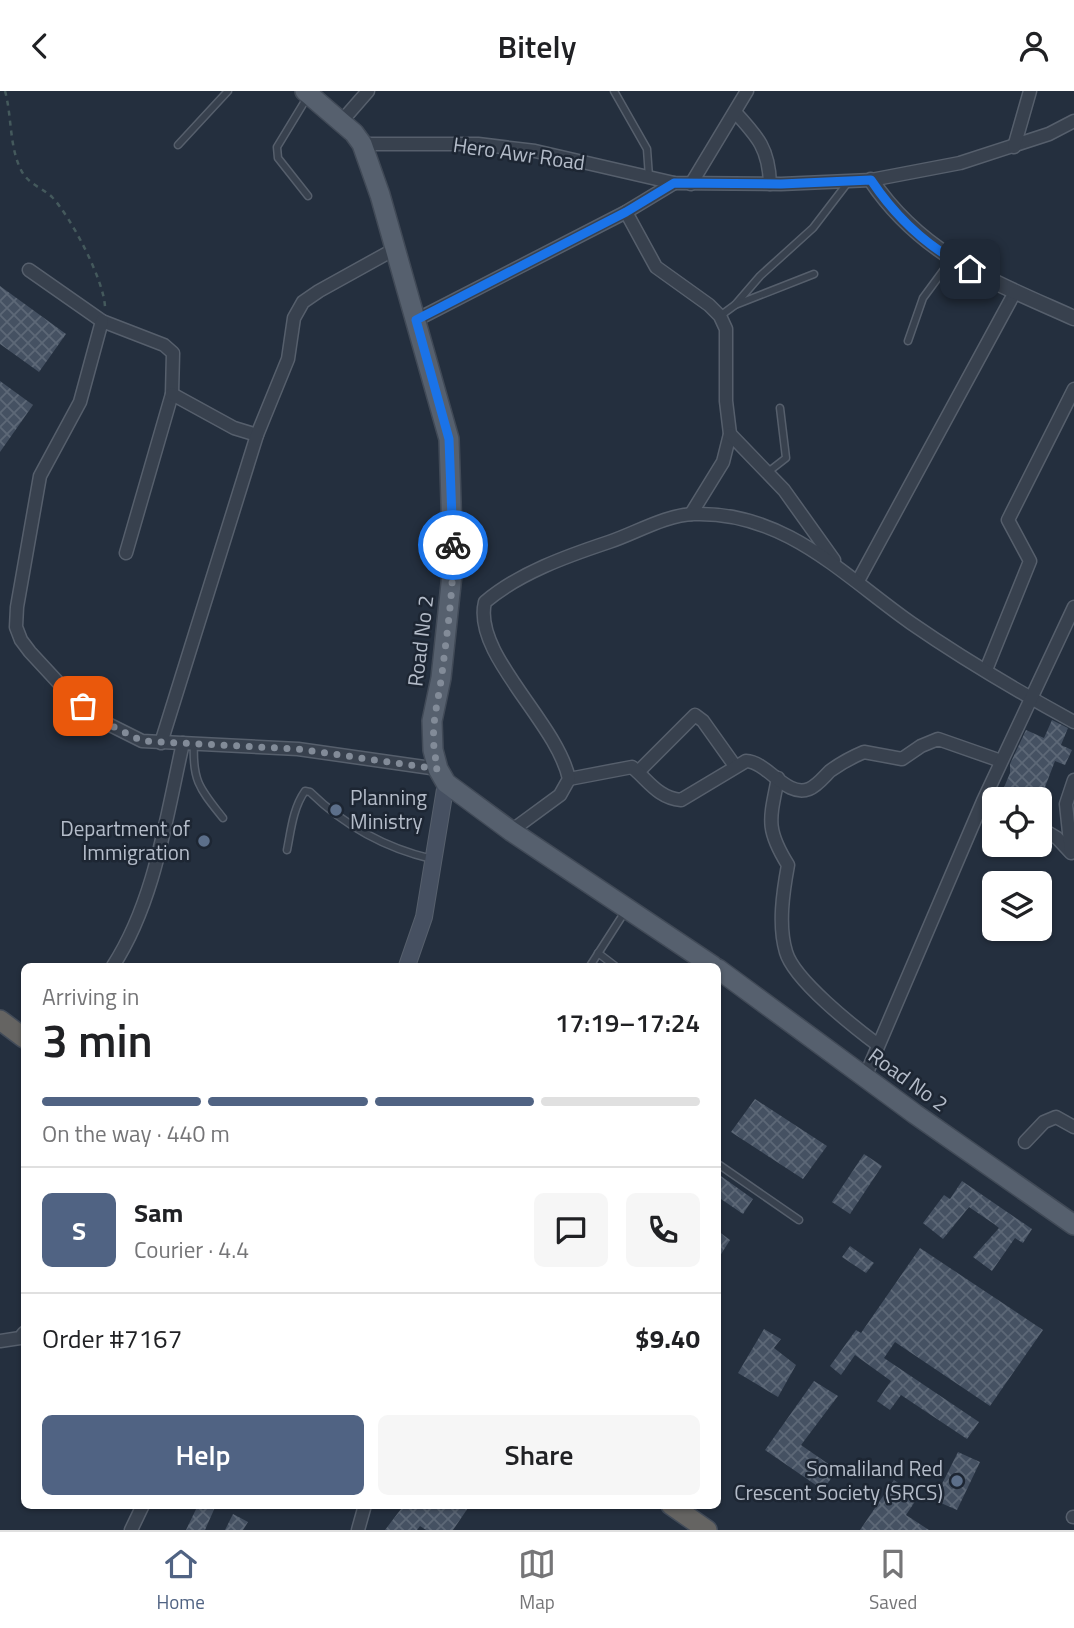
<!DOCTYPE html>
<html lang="en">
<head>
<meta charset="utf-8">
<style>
  body { margin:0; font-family:"Titillium Web",sans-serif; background:#f6f6f6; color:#202124; height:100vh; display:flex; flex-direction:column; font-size:26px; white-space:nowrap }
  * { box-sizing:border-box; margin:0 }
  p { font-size:23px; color:#757577 }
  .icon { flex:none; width:38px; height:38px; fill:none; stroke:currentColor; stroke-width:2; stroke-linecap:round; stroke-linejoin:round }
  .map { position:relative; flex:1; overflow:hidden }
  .sheet { position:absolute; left:21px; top:872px; width:700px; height:546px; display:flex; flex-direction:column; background:#fff; border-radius:10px; box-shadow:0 2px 5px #0004 }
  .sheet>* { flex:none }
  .fabs { position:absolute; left:982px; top:696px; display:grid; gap:14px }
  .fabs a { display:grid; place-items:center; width:70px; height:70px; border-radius:10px; background:#fff; box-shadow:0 2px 5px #0004; font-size:35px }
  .pin { position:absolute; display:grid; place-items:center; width:60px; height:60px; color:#fff; margin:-30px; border-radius:14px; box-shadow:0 4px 10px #0006 }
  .courier { position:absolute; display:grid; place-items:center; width:70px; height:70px; margin:-35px; border:5px solid #1a73e8; border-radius:50%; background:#fff; color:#222; box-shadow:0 2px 9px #0007 }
  .headline em { font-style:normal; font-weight:600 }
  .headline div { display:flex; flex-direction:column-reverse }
  .headline { display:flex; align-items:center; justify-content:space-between; height:119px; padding:0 21px }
  h1 { font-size:46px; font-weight:600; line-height:52px }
  .bar { display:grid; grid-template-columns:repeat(4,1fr); gap:10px 7px; align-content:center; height:84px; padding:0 21px }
  .bar i { height:9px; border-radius:5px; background:#e0e0e0 }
  .bar .active { background:#506383 }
  .bar p { grid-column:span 4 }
  .line { display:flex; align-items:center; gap:18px; padding:0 21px; border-top:2px solid #e0e0e0 }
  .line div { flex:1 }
  .round { display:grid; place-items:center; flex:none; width:74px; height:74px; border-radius:10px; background:#f6f6f6 }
  .button { display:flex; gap:14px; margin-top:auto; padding:14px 21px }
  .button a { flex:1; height:80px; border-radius:10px; background:#506383; color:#fff; font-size:28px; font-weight:600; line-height:80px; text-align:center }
  .button a+a { background:#f6f6f6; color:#202124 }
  header { display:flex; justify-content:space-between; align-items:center; height:91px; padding:0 21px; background:#fff; font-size:32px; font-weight:600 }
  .dock { display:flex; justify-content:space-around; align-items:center; height:98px; border-top:2px solid #e0e0e0; background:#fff; font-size:19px; color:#757577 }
  .dock a { display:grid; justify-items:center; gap:4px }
  .dock .active { color:#506383 }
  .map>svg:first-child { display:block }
</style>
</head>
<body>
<header><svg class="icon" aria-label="back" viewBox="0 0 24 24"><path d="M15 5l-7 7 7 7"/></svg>Bitely<svg class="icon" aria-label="person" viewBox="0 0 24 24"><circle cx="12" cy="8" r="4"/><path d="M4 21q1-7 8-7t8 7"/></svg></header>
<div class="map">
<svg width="1074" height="1439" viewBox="0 0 1074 1439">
  <defs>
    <pattern id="building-cross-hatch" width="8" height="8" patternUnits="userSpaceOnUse" patternTransform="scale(1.75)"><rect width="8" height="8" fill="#455162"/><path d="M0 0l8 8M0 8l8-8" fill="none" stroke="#5d6877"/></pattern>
  </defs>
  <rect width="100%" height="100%" fill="#242f3e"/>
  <!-- building -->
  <g fill="url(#building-cross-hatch)">
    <polygon points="0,195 66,243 39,281 0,253"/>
    <polygon points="0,290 33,314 0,361"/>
    <polygon points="1052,629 1068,637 1061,654 1072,659 1065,674 1055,670 1040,709 1007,709 1000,706 1010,682 1010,673 1026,639 1044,647"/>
    <polygon points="755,1008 827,1055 803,1088 731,1041"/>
    <polygon points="864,1063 882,1075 850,1123 832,1111"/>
    <polygon points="718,1083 753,1108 743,1123 718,1106"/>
    <polygon points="962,1090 1032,1138 1023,1152 1015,1147 992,1180 973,1166 999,1137 994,1133 969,1116 943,1148 923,1132 944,1104 950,1108"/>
    <polygon points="718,1140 730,1149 718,1168"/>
    <polygon points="850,1155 874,1172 866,1182 842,1166"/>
    <polygon points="920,1157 1043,1239 990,1315 895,1251 884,1267 979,1331 967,1348 901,1304 890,1319 877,1310 891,1290 855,1264 841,1284 830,1275 856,1239 861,1242"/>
    <polygon points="764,1238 781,1248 774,1257 796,1274 778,1306 738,1282"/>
    <polygon points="814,1290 838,1305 801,1354 837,1379 823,1399 765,1359"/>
    <polygon points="958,1361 980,1371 957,1419 934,1409"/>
    <polygon points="894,1389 918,1406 906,1424 929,1439 860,1439"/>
    <polygon points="198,1414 216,1414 205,1439 186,1439"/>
    <polygon points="404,1414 470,1414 453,1439 426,1439 420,1435 417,1439 385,1439"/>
    <polygon points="233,1423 248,1431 243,1439 225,1439"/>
  </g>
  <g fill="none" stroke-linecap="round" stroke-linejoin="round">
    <defs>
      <g id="service">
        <polyline points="614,0 647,58 649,86"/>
        <polyline points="308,5 277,56 278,67 308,105"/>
        <polyline points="178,54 228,0"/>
        <polyline points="735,214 760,185 813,137 849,90"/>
        <polyline points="720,225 735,214 814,183"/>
        <polyline points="908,250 923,207 951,169"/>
        <polyline points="768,381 786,367 780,317"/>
        <path d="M194,652C192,690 200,698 223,727"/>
        <path d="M287,759C291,739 293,717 305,700L310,701C345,735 385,757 432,768"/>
        <polyline points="598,862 615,875"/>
        <polyline points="590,875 626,819"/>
        <polyline points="718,1073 799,1129"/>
      </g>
      <g id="minor">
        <path d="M735,21C758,46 769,58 770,93"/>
        <polyline points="341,31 368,0"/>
        <polyline points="362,53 478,53 535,60 674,92 781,93 871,89 960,72 1049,43 1074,30"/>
        <polyline points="1014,56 1030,0"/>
        <polyline points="691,93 747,0"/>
        <polyline points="626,121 656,176 709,214 720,225 726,238 726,310 730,343 723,371 691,423"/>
        <polyline points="29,179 102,230 164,254 173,262 172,303 126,462"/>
        <polyline points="416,229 626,121 674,92"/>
        <polyline points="102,230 80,311 40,385 17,516 16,536 21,549 30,561 68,602 98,628 142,650 298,658 438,678"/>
        <polyline points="172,303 234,337 257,344"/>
        <polyline points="730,343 784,399 834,469"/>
        <polyline points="858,490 1015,201"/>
        <polyline points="986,579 1030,470 1008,429 1074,298"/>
        <polyline points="161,652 257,344 288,268 294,227 303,211 319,200 393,159"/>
        <polyline points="638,681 695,624 703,630 735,675"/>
        <path d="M778,687C770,728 765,737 788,774C783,801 778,834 786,861C794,889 854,936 878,954"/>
        <path d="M569,688L632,676C648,689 658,707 681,709L746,670C768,671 786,707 809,698C817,695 824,686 830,680C841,672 852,666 864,661L902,668L921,655L938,648L1001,670"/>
        <polyline points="1040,737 1057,747 1071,762"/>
        <path d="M511,740L560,704L569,688C557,631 472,563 485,511C519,482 567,465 609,451C636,442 665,424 694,423C785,420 844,485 911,532C963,568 1019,601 1074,631"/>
        <polyline points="1071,761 1066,713 1074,689"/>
        <path d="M113,875C155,810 166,727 183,652"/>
        <polyline points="865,986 983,710 1074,516"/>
        <polyline points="1025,1051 1044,1031 1056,1026 1074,1036"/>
        <polyline points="0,1250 20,1247 24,1242"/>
        <polyline points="1073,1426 1074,1426"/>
        <polyline points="131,1439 143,1414"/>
        <polyline points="358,1439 365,1414"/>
      </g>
      <path id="tertiary" d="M871,89C922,165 994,191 1074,227"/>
      <polyline id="secondary" points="407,875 424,826 446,692"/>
      <g id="primary">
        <polyline points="305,0 354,42 362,53 380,104 449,348 453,474 441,587 432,630 433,659 438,678 446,692 511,740 713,875"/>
        <polyline points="718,878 915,1023 1074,1134"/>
      </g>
      <g id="trunk">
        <polyline points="0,929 24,947"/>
        <polyline points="671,1414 707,1439"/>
      </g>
    </defs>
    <!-- service casing -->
    <use href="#service" stroke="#565f6c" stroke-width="9"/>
    <!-- minor casing -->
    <use href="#minor" stroke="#565f6c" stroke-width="15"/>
    <!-- tertiary casing -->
    <use href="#tertiary" stroke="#565f6c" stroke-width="17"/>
    <!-- secondary casing -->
    <use href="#secondary" stroke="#565f6c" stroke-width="18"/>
    <!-- primary casing -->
    <use href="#primary" stroke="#414a57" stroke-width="22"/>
    <!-- trunk casing -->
    <use href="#trunk" stroke="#434c59" stroke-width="22"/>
    <!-- path -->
    <path stroke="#44595c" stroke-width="2.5" stroke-dasharray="5 5" stroke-linecap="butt" d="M5,0C12,25 9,55 21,79C28,93 41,96 52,106C71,126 104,189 105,216"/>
    <!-- service -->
    <use href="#service" stroke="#38414e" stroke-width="6"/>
    <!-- minor -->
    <use href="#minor" stroke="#38414e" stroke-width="12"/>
    <!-- tertiary -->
    <use href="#tertiary" stroke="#38414e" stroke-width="14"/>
    <!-- secondary -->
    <use href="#secondary" stroke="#465061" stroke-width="16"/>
    <!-- primary -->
    <use href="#primary" stroke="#56606e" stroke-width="19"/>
    <!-- trunk -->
    <use href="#trunk" stroke="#656462" stroke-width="19"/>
  </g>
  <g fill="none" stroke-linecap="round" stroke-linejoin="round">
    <!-- done -->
    <path stroke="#828b98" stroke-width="7" stroke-dasharray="0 12.6" d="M83,615L98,628L142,650L298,658L438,678C428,641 437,619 442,583C447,541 454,497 453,454"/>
    <!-- route -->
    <path stroke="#1a73e8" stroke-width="9" d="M453,454L449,348L416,229L626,121L674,92L781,93L871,89C897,128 928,157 970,178"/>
  </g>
  <!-- markers -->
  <g fill="#5c6f8a" stroke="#1d2633" stroke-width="2.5">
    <circle cx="336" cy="719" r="7"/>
    <circle cx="204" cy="750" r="7"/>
    <circle cx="957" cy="1390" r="7"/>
  </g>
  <g text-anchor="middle" stroke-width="5" stroke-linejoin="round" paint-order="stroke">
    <!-- street labels -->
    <g font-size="21" fill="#b4bcc9" stroke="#1d2633">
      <text transform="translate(519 63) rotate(8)" y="7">Hero Awr Road</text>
      <text transform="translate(421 550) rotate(-83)" y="7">Road No 2</text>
      <text transform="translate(908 989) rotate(36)" y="7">Road No 2</text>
    </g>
    <!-- poi labels -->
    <g font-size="21" fill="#b4bcc9" stroke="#1d2633" text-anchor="end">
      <text x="350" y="714" text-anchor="start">Planning<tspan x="350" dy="24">Ministry</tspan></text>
      <text x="190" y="745">Department of<tspan x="190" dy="24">Immigration</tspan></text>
      <text x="943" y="1385">Somaliland Red<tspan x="943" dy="24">Crescent Society (SRCS)</tspan></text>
    </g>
  </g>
</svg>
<div class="fabs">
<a><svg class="icon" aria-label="locate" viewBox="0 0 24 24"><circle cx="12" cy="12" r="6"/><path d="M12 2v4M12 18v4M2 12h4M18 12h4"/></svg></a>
<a><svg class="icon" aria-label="layers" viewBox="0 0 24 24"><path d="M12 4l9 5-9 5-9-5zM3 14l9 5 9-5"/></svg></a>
</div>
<div class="pin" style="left:83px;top:615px;background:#ea580c"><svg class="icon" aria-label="bag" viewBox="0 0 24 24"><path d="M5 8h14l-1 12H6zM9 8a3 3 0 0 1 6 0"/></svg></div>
<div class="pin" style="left:970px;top:178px;background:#1f2937"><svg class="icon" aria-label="home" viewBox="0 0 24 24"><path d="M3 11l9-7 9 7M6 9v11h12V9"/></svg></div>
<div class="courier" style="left:453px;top:454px"><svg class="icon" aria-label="bike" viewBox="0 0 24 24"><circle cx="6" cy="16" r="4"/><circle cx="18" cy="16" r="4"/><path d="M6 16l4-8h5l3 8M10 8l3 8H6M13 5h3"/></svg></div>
<section class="sheet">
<div class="headline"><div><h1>3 min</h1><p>Arriving in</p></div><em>17:19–17:24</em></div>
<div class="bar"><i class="active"></i><i class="active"></i><i class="active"></i><i></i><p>On the way · 440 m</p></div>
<div class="line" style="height:126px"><b class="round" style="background:#506383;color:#fff">S</b><div><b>Sam</b><p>Courier · 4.4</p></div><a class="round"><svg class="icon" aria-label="chat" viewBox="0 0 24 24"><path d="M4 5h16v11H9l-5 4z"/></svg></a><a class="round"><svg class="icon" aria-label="phone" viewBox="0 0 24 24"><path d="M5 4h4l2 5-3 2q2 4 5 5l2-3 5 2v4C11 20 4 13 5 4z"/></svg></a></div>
<div class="line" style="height:91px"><div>Order #7167</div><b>$9.40</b></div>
<div class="button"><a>Help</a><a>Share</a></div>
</section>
</div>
<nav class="dock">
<a class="active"><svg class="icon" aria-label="home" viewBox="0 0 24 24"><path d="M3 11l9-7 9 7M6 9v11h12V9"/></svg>Home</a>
<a><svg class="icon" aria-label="map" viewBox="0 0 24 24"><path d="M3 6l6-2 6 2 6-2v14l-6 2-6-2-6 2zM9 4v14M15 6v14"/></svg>Map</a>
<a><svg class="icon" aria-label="saved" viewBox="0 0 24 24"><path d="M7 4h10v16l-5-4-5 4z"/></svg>Saved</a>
</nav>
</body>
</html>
